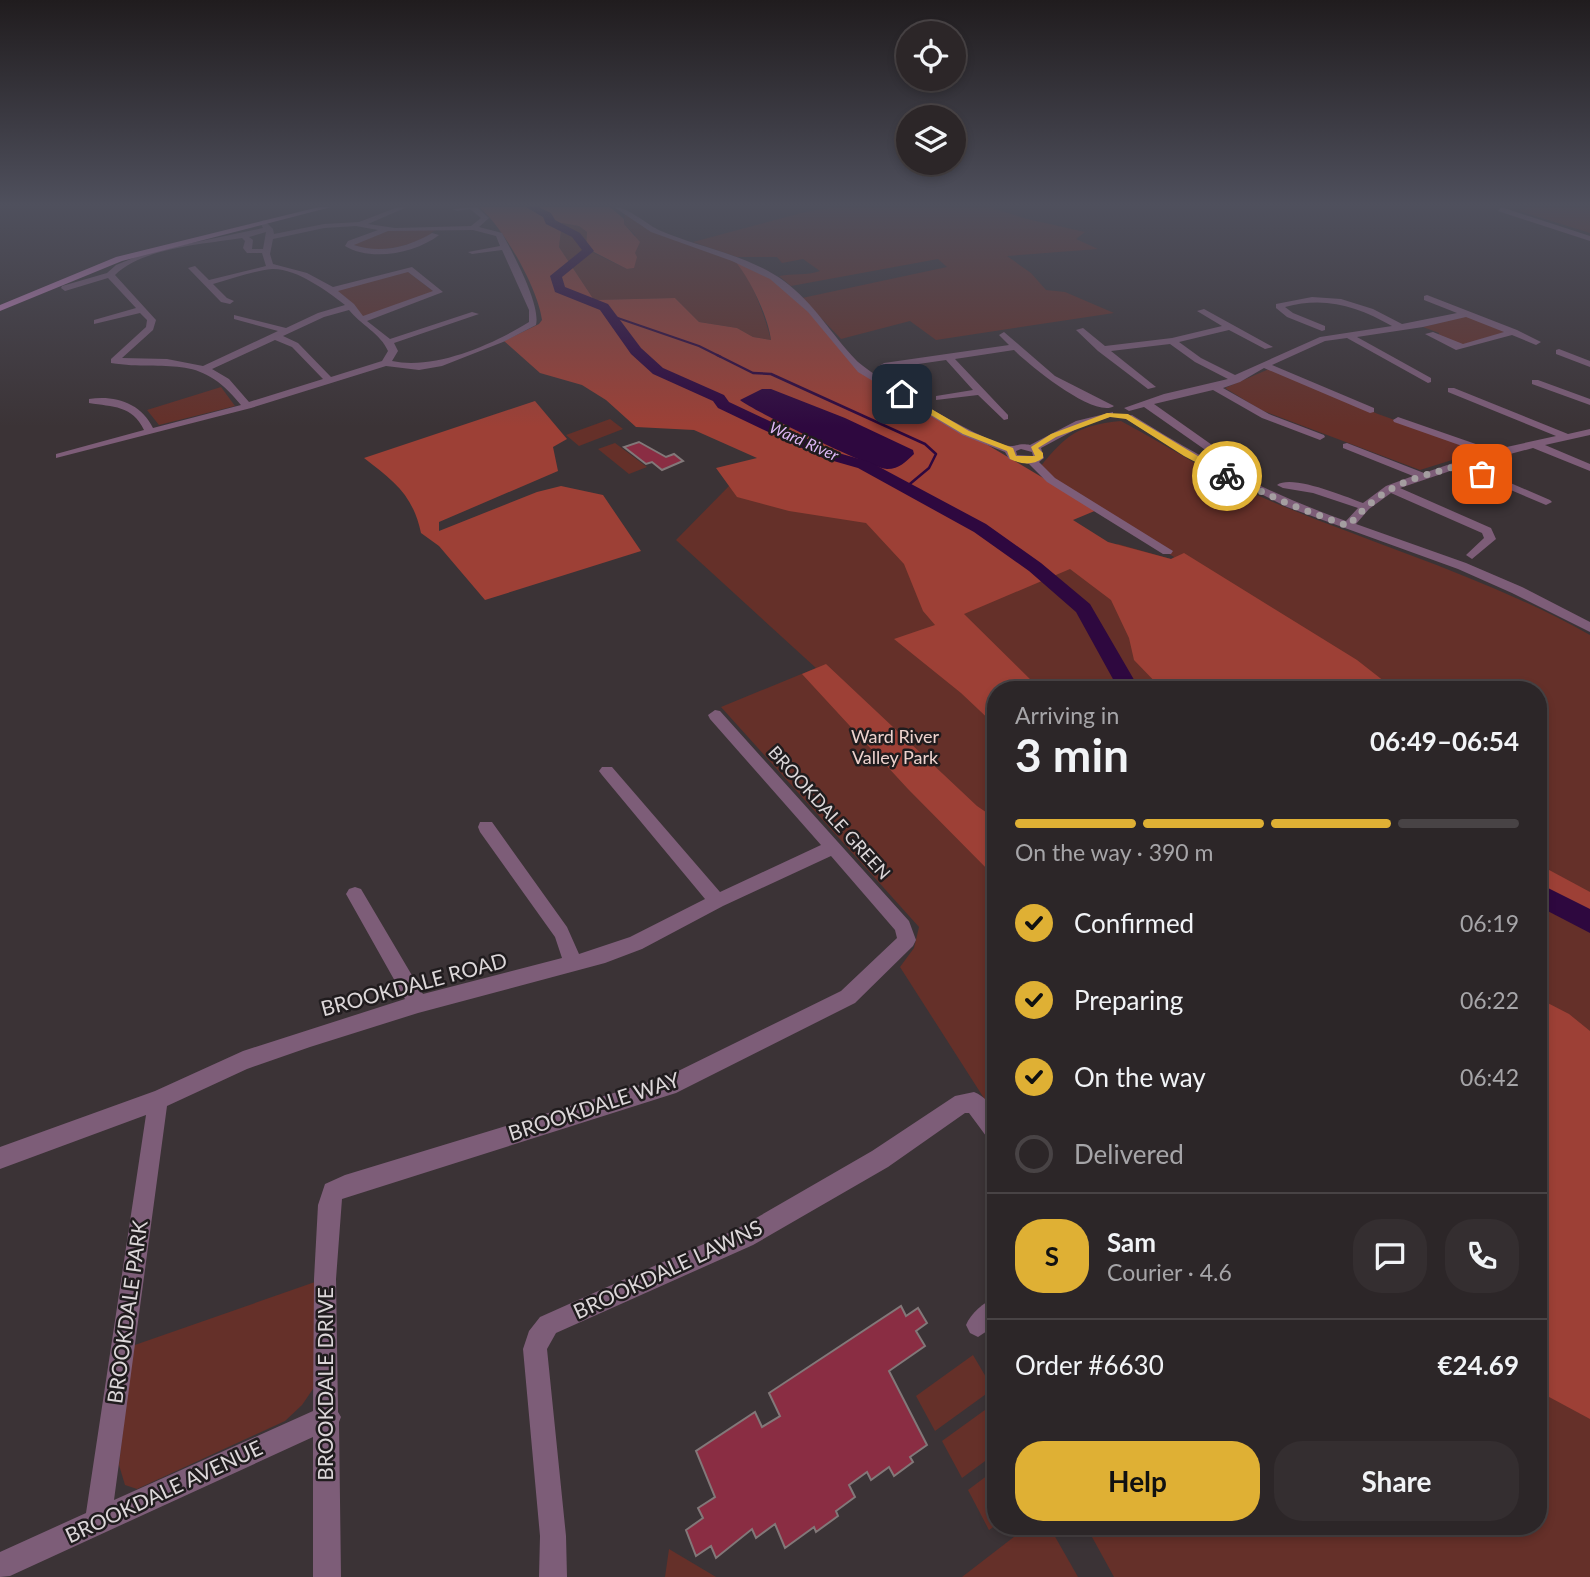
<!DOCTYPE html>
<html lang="en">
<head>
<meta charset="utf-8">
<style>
  body { margin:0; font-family:Lato,sans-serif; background:#342e30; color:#f1f3f6; height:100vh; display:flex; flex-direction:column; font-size:26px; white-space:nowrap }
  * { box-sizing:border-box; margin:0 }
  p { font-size:23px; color:#a6a5a8 }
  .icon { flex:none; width:38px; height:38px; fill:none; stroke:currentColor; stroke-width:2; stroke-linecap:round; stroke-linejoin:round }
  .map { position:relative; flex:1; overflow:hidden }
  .sheet { position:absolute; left:987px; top:681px; width:560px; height:854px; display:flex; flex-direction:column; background:#2c2628; border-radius:28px; box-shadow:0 4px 10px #0003,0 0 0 2px #484345 }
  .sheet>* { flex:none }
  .controls { position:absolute; left:896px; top:21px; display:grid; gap:14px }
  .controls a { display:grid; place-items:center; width:70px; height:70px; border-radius:50%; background:#2c2628; box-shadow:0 4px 10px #0003,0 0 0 2px #484345; font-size:35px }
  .pin { position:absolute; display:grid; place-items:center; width:60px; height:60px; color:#fff; margin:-30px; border-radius:14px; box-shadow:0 4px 10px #0006 }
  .courier { position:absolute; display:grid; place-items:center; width:70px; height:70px; margin:-35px; border:5px solid #dfb034; border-radius:50%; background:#fff; color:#222; box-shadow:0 2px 9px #0007 }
  .overview em { font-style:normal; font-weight:700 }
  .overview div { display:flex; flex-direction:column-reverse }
  .overview { display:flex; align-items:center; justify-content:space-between; height:119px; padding:0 28px }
  h1 { font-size:46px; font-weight:700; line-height:52px }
  .bar { display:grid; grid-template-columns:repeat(4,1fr); gap:10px 7px; align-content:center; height:84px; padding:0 28px }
  .bar i { height:9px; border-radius:5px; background:#484345 }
  .bar .selected { background:#dfb034 }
  .bar p { grid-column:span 4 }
  .line { display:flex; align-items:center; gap:18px; padding:0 28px; border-top:2px solid #484345 }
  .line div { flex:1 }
  .round { display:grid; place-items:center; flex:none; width:74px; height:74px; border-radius:28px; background:#342e30 }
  ol { padding:0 28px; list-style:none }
  li { display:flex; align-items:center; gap:21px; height:77px }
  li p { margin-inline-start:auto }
  li .icon { padding:7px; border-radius:50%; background:#dfb034; color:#111; stroke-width:4 }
  li:last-child { color:#a6a5a8 }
  li i { width:38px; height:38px; border:4px solid #484345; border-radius:50% }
  .primary-button { display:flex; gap:14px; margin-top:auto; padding:14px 28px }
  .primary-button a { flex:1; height:80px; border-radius:28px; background:#dfb034; color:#111; font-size:28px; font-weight:700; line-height:80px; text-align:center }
  .primary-button a+a { background:#342e30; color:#f1f3f6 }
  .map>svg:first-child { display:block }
</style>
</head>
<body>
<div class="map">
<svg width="1590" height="1577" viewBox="0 0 1590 1577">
  <rect width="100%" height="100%" fill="#3b3336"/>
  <!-- green -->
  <g fill="#653029">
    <path d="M838,207H989L1027,219L1085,232L1076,239L1098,249L1007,256L1031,273L1046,290L1065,292L1114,313L936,340L910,321L841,339L802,298L947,267L938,259L791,286L779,276C793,273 806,276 820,271L803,259L782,263L777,257H737L693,242L805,212Z"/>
    <polygon points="1532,207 1590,207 1590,233 1519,211"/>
    <path d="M625,213C638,220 650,228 664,234C683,242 720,248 735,261C750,274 766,319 771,340L753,337L737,328L699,322L675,298L594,300L559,247L562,223L579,226L587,232L586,249L627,269L634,268L635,235L624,224Z"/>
    <path d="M437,229L431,233L433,236C407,245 379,256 352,244L387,231Z"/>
    <polygon points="407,271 434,292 363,317 336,290"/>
    <polygon points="1467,316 1505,332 1463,347 1439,338 1439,333 1423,327"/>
    <polygon points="1269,369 1378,414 1481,451 1420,470 1261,410 1225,388"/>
    <polygon points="221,387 235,406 159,425 147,410"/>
    <polygon points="610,419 623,429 579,446 566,435"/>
    <path d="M1121,421C1170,447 1216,478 1266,499C1374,545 1487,577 1590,635V1577H1114L1086,1526H1538V690H996V1117L900,967L914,948L919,927L721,707L816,668L676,540L730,485L1070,569L1118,544L1171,559L1174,557L1097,510L1040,467C1066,435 1078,425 1121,421Z"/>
    <polygon points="615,443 647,467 629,474 598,449"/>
    <polygon points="315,1282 315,1386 302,1405 285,1421 137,1489 125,1485 119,1465 132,1346"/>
    <polygon points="973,1355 993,1389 935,1431 916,1396"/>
    <polygon points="996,1402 996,1453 962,1478 942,1441"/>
    <polygon points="996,1469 996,1525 989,1530 968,1490"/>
    <polygon points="1028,1526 1049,1526 1078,1577 962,1577"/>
    <polygon points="669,1549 716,1577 665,1577"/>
  </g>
  <!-- forest -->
  <g fill="#9d4036">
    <path d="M479,207H610L624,219V224L640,242L635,253L637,257L634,268L627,269L586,248L587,232L579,226L562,223L559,247L594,300L675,298L699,322L737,328L753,337L771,340C768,316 749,276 733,259L765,272L808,310L849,360L885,384L1097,510L1073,520L1108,542L1171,559L1184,553L1357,660L1394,689H1162L1134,660L1129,638L1111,600L1070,569L964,614L1040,689L996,690V726L961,693L894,639L935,625L923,611L904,564L866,523L789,511L737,497L716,468L757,458L694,430L636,427L606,400L582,385L540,373L504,341L539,324L542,320C538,288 503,227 479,207Z"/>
    <path d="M535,401L567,439L553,447L558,471L439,522V531L537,492L561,486L603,495L641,551L485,600L439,546L421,533C413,495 394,481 364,458Z"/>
    <polygon points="826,664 977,806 996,819 996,878 908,789 802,674"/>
    <polygon points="1538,864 1590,892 1590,918 1538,887"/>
    <polygon points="1538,998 1569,1014 1590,1031 1590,1419 1538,1391"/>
  </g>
  <!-- water -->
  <path fill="#2e083f" d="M762,389H771L845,418L913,450L914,454C905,462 900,469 887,469C871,468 755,412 740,400Z"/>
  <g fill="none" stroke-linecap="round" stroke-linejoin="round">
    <!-- stream-far1 -->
    <polyline stroke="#2e083f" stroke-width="2" points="609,315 699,346 721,357"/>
    <!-- stream -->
    <polyline stroke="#2e083f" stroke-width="2.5" points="717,355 753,373 771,374 925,444 936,454 929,468 905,488"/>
    <!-- river -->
    <g fill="#2e083f" fill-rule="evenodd">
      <polygon points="526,207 538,207 551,213 555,220 580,233 594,251 562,277 565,287 608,304 641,348 663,368 724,395 729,402 835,452 870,462 986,524 1041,563 1090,604 1140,690 1119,690 1076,612 1029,571 974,532 858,468 823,458 718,408 713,401 653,374 631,354 600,310 555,292 550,276 582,250 572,237 546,224 543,217"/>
      <polygon points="1538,883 1590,909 1590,933 1538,906"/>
    </g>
  </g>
  <!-- building -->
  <g fill="#8a2d43" stroke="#827879" stroke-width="2">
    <polygon points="639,442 666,457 674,454 683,461 662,470 652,462 646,464 624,447"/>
    <polygon points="901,1306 906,1316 918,1308 927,1323 916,1331 925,1346 889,1371 927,1445 910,1457 913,1462 894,1476 889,1467 871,1480 867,1472 849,1485 855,1497 836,1511 838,1516 816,1532 814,1527 785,1548 775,1524 756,1538 752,1529 716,1558 711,1546 696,1556 686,1530 703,1518 698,1508 715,1497 696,1451 755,1412 762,1427 780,1416 769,1393"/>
  </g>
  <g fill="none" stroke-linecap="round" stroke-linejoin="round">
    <!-- minor -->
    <g fill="#7d5d78" fill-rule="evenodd">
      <path d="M398,207H407L368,224L395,228L471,226L481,218L470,209L457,211L453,209L477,207L489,218L479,227L502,233C512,252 541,304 536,325L503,342L442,366L419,370L386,366L251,408L56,458V454L144,430C132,405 113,407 89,403V399C115,395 141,403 153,428L241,405C198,351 168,372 111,363V359L146,327L147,320L140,313L94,324V320L136,308L108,278L65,291L61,288L62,286L107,273L116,265L148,252L263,228L260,222L264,220L273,229L274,234L324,224L359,222ZM356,226L378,230L348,241L345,246C371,262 416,253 439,235L432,233C409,247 380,254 354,245L388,231L473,230L496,236L500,246L468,252L472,254L502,250L529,310V322C492,345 435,370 392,361L398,351L394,343L479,314L472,312L390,339L367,321L443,292L412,267L333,287L307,273L273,264L270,254L273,239L324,228ZM266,232L263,249H252L253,240L249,237ZM242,238L245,241L243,248L247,253H262L266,266L209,280L195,266L188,268L221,302L230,304L234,301L227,298L213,284C231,279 253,271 272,269C296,268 327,291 345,305L318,313L286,328L234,315V319L278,331L203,366L167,359L122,358L153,330L156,320L115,275C142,248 204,244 242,238ZM408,272L433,291L363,316L354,304L338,291ZM349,310C360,324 381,334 388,351L382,361L331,377L298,343L283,336L324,317ZM275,340L292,347L323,379L249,402L229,379L212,369Z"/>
      <path d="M614,207C627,206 647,225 661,231C701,248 748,255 784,281C814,303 831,334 856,360C871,376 990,446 1010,446C1018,446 1020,443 1030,445L1076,421L1113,412V416L1084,425L1041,448L1044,458L1039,462L1055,478L1173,551L1171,554H1163L1047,482L1029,464L1009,459L1005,452L962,435L858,372L808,312L770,279L732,261L651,232ZM1021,449L1032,452L1033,456L1017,455L1016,451Z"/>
      <polygon points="1501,207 1590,236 1590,241 1498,211"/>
      <path d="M1427,295L1517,330L1541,342L1536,345L1512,335L1456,350L1425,334L1433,332L1463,344L1504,332L1466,317L1423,327L1357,337L1431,378V382L1428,383L1347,338L1325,341L1272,365L1374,408V412L1370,413L1264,368L1240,382L1223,388L1269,414L1324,435L1325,437L1320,440L1262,418L1213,390L1154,404L1222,452L1260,473V477L1256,478L1214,456L1144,407L1129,411L1124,408L1164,394L1228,379L1195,362L1170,344L1111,351L1156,387L1148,389L1098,351L1076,330L1083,328L1105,346L1172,338L1222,326L1197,311L1204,309L1273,347L1265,349L1229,330L1179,342L1201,358L1235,375L1320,337L1392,326C1357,306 1325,296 1285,307L1293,313L1325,326V330L1322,331L1287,317L1276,308V304L1312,297L1341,299L1373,309L1402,324L1457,313L1424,300V296Z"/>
      <path d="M1004,332L1055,376L1114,406C1095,419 1029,365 1014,350L955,359L1008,415V419L1004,420L978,395L936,400V396L973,390L946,360L884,369L879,366L884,363L1009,345L999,335Z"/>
      <polygon points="1559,349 1590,361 1590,367 1556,354 1556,350"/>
      <polygon points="1532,380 1538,380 1590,399 1590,405 1532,384"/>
      <path d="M1448,388H1454L1568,434L1590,429V435L1545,445L1590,464V471L1533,448L1469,465L1550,500L1552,502L1546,505L1459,468L1400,488L1491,528L1496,539L1472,559L1466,555L1484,538L1482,533L1391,493L1369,509L1356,524L1466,563L1522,587L1590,622V632L1512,593L1458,569L1287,507L1184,455L1123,417L1132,415C1200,458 1270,494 1346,521L1358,508L1313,493L1283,488L1277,485C1292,474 1346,497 1363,503L1386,486L1413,476L1343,448V444L1347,443L1424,473L1482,453L1394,422L1393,420L1398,417L1493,450L1556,436L1448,392Z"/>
      <path d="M715,710L720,711L909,921L916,940L913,946L855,1003L676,1093L342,1199L336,1279L338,1412L341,1417L339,1422L341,1577H313V1437L10,1576L0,1577V1552L86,1513L146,1115L0,1169V1147L155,1091L243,1051L405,999L346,894L349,889L355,887L361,889L423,994L562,958L555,937L480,832L478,827L480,822H492L567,927L579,954L630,937L705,899L602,775L599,771L602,767H612L720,892L821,845L710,719L708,715ZM831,856L895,930L897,938L841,991L666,1077L345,1175L325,1184L318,1205L314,1279L313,1411L114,1500L167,1106L247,1069L310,1047L418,1013L605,963L642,949L723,906Z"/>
      <path d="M974,1092C996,1101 996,1123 996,1143L989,1140L969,1113H965L888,1167L753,1245L556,1333L547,1349L566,1536L567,1577H539L540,1536L523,1349L529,1331L540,1317L737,1229L872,1151L955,1096Z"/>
      <path d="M996,1297V1325L978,1337L970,1333L966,1325C971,1313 983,1303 996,1297Z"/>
    </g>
    <!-- major -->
    <polygon fill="#c281b9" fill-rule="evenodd" points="319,207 331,207 122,261 0,311 0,305 116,257"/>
  </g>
  <!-- sky -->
  <linearGradient id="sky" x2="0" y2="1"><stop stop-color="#201c1e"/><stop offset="0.48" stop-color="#4f505d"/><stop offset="1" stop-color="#4f505d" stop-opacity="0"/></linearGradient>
  <rect width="1590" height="427" fill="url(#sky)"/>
  <!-- route -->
  <path fill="#dfb034" d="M899,393H904L969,431L1013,448L1016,456H1035L1031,447L1051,434L1107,413L1128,414L1231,476L1224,477L1184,456L1126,419L1110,417L1056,437L1038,448L1043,453V458C1032,466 1021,464 1010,459L1007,451L963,434L899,396Z"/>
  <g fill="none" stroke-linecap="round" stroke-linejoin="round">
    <!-- done -->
    <path stroke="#a49ea0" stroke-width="7" stroke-dasharray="0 12.6" d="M1227,476L1291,505L1348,526C1386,483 1408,480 1461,465L1482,474"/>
  </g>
  <g text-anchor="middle" stroke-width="5" stroke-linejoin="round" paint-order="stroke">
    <!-- far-water labels -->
    <g font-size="16" font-style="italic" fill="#deb7f5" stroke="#201c1e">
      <text transform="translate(804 441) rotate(24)" y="6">Ward River</text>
    </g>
    <!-- park labels -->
    <g font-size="18" fill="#eed3ce" stroke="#201c1e">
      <text x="895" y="743">Ward River<tspan x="895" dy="21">Valley Park</tspan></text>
    </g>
    <!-- street labels -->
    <g font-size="18" fill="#dcd7d9" stroke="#201c1e">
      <text transform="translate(829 813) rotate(48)" y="6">BROOKDALE GREEN</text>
    </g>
    <!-- near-street labels -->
    <g font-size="21" fill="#dcd7d9" stroke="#201c1e">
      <text transform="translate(414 985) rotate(-15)" y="7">BROOKDALE ROAD</text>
      <text transform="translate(594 1107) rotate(-18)" y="7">BROOKDALE WAY</text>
      <text transform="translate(668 1270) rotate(-25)" y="7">BROOKDALE LAWNS</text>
      <text transform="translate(128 1312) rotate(-82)" y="7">BROOKDALE PARK</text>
      <text transform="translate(326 1384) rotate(-90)" y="7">BROOKDALE DRIVE</text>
      <text transform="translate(164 1492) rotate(-25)" y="7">BROOKDALE AVENUE</text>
    </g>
  </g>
</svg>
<div class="controls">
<a><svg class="icon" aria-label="locate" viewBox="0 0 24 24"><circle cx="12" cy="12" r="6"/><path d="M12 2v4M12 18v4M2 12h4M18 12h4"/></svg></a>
<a><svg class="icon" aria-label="layers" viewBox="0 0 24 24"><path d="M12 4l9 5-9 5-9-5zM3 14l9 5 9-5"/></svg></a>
</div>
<div class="pin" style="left:1482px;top:474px;background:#ea580c"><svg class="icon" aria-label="bag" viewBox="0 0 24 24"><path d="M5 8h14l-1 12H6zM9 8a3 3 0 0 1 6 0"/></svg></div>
<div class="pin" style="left:902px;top:394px;background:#1f2937"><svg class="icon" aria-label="home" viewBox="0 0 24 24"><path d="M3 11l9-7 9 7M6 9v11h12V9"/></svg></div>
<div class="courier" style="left:1227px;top:476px"><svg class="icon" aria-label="bike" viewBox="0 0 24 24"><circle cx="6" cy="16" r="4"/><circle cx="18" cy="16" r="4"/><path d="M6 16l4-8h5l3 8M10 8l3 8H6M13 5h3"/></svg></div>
<section class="sheet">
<div class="overview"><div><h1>3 min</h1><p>Arriving in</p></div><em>06:49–06:54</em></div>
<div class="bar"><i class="selected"></i><i class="selected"></i><i class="selected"></i><i></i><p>On the way · 390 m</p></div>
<ol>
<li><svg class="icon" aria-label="check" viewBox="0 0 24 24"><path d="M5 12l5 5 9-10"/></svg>Confirmed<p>06:19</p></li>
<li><svg class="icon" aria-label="check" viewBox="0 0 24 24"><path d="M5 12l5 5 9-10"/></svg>Preparing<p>06:22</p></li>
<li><svg class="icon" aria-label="check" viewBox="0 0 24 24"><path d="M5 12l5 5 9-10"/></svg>On the way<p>06:42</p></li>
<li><i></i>Delivered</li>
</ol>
<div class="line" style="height:126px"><b class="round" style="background:#dfb034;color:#111">S</b><div><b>Sam</b><p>Courier · 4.6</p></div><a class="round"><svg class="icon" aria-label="chat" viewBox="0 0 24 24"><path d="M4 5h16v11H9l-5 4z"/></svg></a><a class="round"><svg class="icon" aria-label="phone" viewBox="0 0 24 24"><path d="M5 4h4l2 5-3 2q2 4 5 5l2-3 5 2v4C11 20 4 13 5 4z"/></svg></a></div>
<div class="line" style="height:91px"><div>Order #6630</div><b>€24.69</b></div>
<div class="primary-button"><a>Help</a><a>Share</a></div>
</section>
</div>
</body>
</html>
